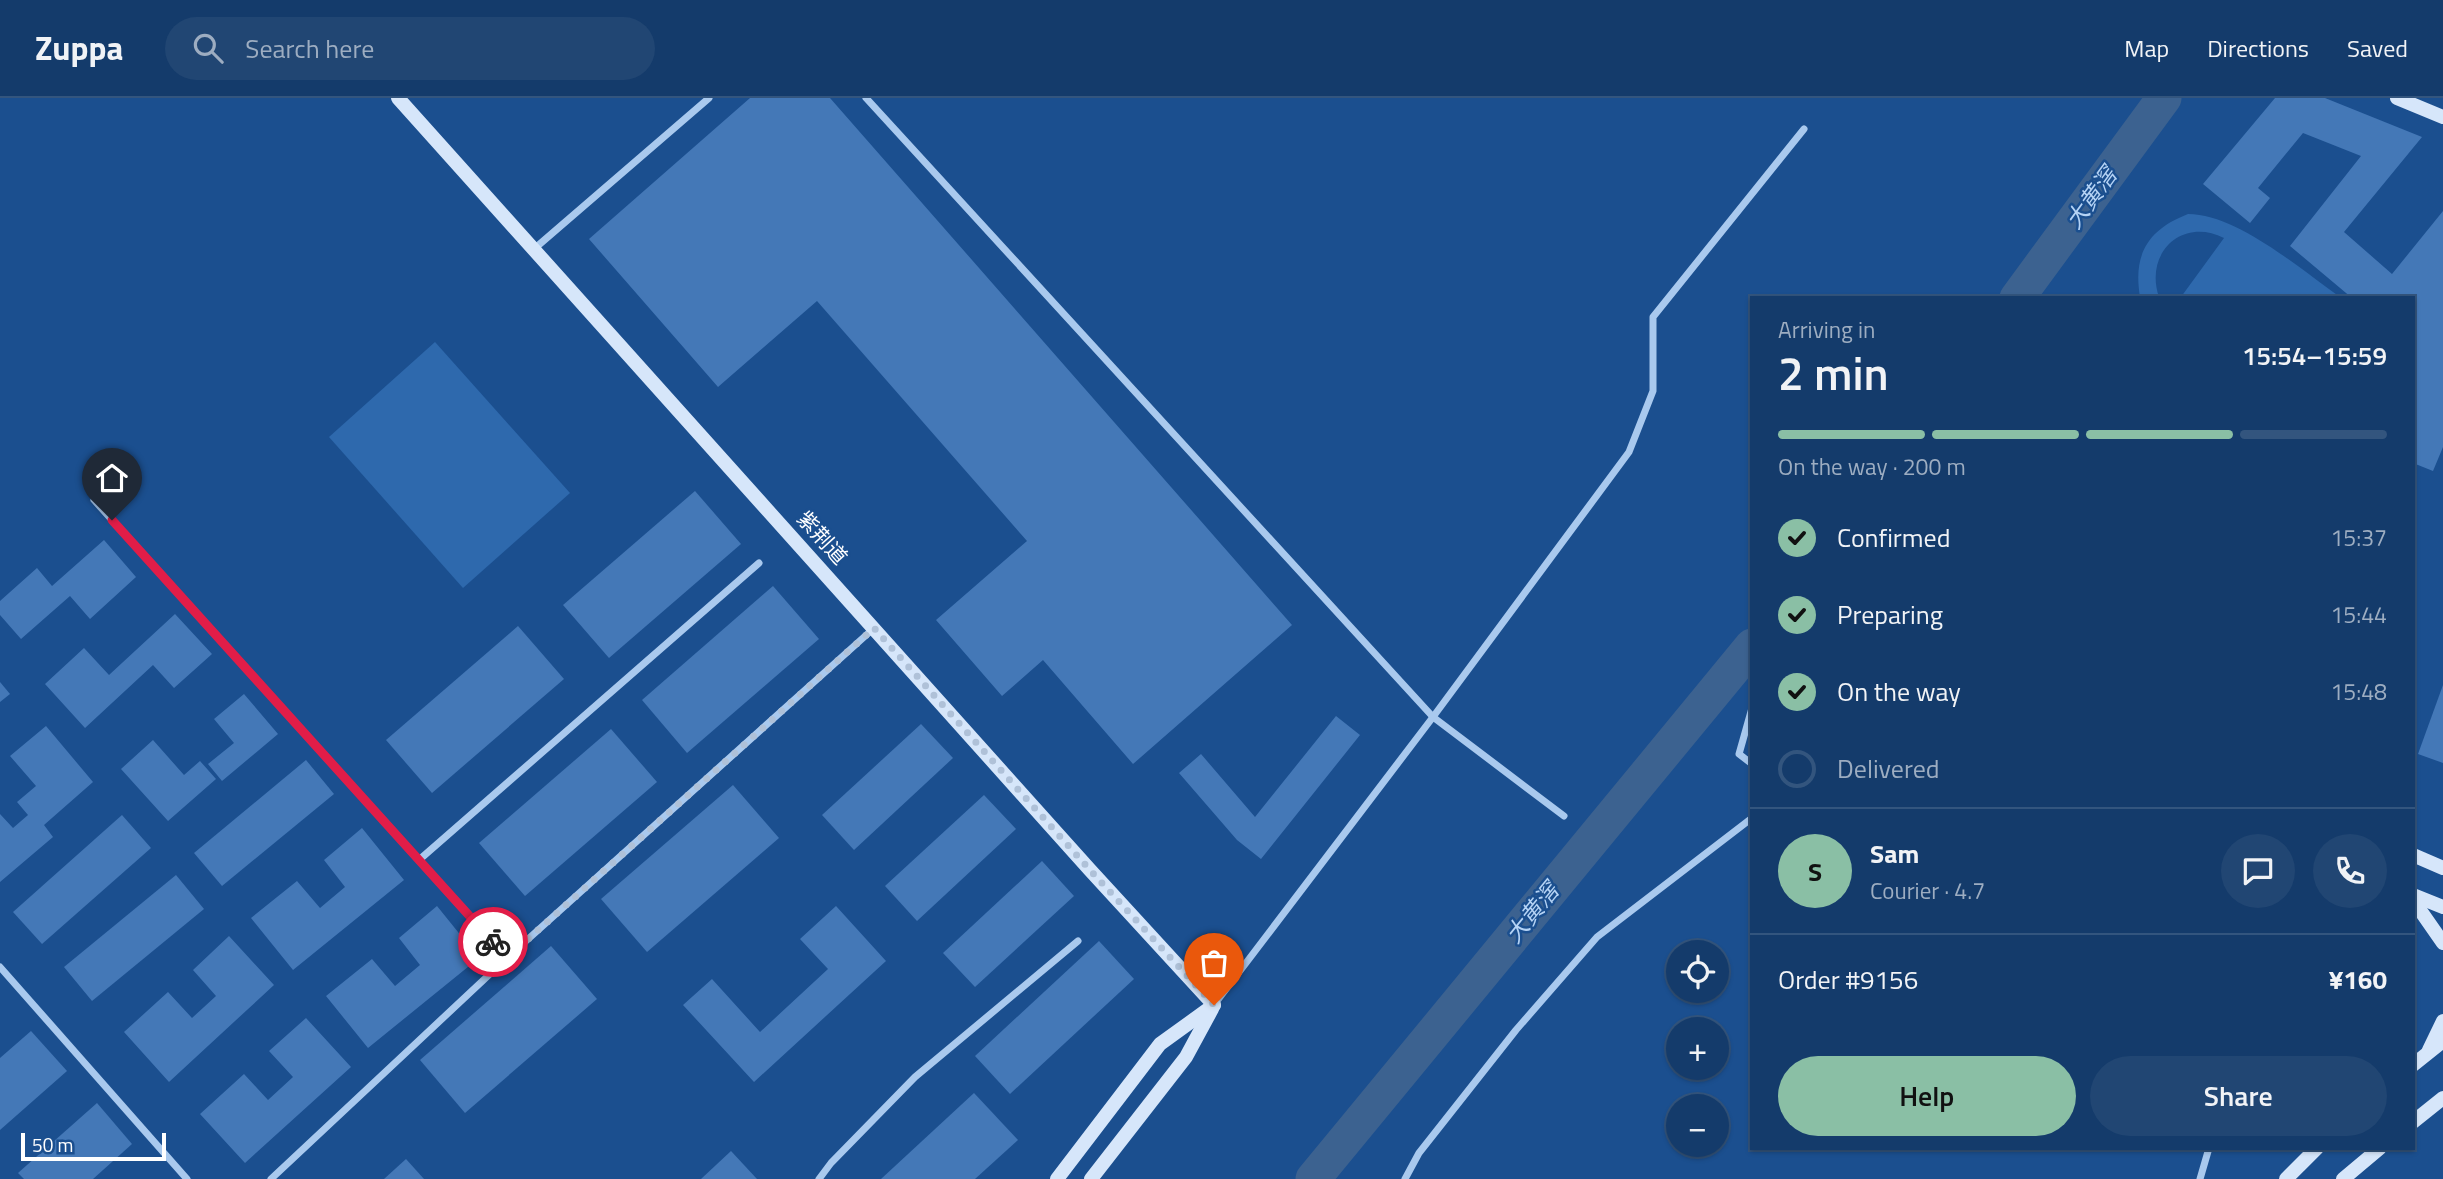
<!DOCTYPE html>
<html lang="en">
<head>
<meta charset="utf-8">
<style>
  body { margin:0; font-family:"Titillium Web","Noto Sans SC",sans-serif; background:#214673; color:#f1f3f6; height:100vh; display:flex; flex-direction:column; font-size:26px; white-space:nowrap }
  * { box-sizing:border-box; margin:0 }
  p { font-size:23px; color:#9dadc1 }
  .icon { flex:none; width:38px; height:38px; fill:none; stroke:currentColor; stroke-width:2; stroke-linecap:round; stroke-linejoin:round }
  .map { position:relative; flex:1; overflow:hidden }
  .drawer { position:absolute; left:1750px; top:198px; width:665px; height:854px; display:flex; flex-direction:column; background:#143b6b; border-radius:0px; box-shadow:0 2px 5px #0004,0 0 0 2px #33557e }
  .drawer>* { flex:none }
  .buttons { position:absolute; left:1666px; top:842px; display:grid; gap:14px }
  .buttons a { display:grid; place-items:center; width:63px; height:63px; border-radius:50%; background:#143b6b; box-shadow:0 2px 5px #0004,0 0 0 2px #33557e; font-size:35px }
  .scale { position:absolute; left:21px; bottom:18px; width:145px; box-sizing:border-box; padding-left:7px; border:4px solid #fff; border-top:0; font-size:19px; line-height:24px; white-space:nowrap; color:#fff; -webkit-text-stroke:5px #1b4f8f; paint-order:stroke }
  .pin { position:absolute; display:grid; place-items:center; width:60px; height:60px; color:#fff; margin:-72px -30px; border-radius:50% 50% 50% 0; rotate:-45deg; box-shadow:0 0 7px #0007 }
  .pin .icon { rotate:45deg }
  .courier { position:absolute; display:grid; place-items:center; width:70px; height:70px; margin:-35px; border:5px solid #e11d48; border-radius:50%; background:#fff; color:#222; box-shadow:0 2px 9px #0007 }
  .summary em { font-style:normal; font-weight:600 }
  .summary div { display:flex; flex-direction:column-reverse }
  .summary { display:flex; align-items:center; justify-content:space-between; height:119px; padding:0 28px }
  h1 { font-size:46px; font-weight:600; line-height:52px }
  .bar { display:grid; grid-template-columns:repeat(4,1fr); gap:10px 7px; align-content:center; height:84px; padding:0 28px }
  .bar i { height:9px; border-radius:5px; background:#33557e }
  .bar .current { background:#8abfa5 }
  .bar p { grid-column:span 4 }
  .line { display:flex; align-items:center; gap:18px; padding:0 28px; border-top:2px solid #33557e }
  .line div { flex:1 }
  .round { display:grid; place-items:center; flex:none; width:74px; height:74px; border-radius:37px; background:#214673 }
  ol { padding:0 28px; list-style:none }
  li { display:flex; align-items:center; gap:21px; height:77px }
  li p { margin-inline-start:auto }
  li .icon { padding:7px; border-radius:50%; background:#8abfa5; color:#111; stroke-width:4 }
  li:last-child { color:#9dadc1 }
  li i { width:38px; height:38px; border:4px solid #33557e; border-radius:50% }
  .button { display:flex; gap:14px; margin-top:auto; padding:14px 28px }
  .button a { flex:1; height:80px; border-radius:42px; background:#8abfa5; color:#111; font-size:28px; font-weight:600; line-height:80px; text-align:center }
  .button a+a { background:#214673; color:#f1f3f6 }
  header { display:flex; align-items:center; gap:42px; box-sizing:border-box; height:98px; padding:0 35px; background:#143b6b; border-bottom:2px solid #33557e }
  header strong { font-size:33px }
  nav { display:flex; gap:38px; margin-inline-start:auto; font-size:24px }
  .search { width:490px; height:63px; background:#214673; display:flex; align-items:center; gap:18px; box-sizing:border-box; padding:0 24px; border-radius:38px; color:#9dadc1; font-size:26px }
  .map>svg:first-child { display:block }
</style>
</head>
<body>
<header>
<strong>Zuppa</strong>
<div class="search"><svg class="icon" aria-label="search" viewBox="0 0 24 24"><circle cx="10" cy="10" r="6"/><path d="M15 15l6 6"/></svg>Search here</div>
<nav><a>Map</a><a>Directions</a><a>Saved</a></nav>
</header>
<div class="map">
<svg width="2443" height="1081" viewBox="0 0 2443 1081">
  <rect width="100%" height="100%" fill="#1b4f8f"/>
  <!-- green -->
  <g fill="#2e69ad">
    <path d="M2188,116C2237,116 2300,171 2340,199H2181L2224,140C2182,119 2144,155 2159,199H2140C2133,157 2147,132 2188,116Z"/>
    <polygon points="435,244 570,395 463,490 329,339"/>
  </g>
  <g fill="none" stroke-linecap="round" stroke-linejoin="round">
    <!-- river -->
    <g stroke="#3c6290" stroke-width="35">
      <polyline points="2017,200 2164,0"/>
      <polyline points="1313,1081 1752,548"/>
    </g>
  </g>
  <!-- building -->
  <g fill="#4478b7">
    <polygon points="750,0 830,0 1292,527 1133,666 1043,562 1002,598 936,522 1027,443 817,203 718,289 589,141"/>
    <polygon points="2275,0 2325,0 2422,39 2344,134 2392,176 2443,113 2443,349 2433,373 2413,365 2413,200 2352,200 2290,148 2361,58 2303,35 2258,90 2270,100 2250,125 2203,86"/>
    <polygon points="695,393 741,446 609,560 563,507"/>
    <polygon points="104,442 136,479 90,521 70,498 21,541 0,517 0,503 37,470 52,488"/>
    <polygon points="773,488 819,541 687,655 642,602"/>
    <polygon points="175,516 212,556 174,590 153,567 85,630 45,586 84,550 109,577"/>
    <polygon points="518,528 564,581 432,695 386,642"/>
    <polygon points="0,584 10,596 0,604"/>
    <polygon points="2443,587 2443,665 2418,656"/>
    <polygon points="244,596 278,636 222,683 208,666 234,645 214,621"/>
    <polygon points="1336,618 1360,637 1261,761 1237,742 1179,675 1201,656 1255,719"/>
    <polygon points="921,626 953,660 854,752 822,717"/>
    <polygon points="46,628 93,684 44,727 53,739 0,784 0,716 13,730 28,717 17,704 36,688 10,658"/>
    <polygon points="611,631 657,684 525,798 479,745"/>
    <polygon points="153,642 184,677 200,663 216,681 168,723 121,671"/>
    <polygon points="306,662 334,696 222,788 194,755"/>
    <polygon points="733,687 779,740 647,854 601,801"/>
    <polygon points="984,697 1016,731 917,823 885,788"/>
    <polygon points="122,717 151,750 42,846 13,814"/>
    <polygon points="362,730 404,782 293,872 251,820 297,783 320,810 345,789 324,762"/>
    <polygon points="1042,763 1074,798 975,889 943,855"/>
    <polygon points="176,777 204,811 92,903 64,869"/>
    <polygon points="437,808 479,860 368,950 326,898 372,861 395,888 420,867 399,840"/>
    <polygon points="836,808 886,863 754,984 683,907 712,881 760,934 828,871 800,841"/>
    <polygon points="229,838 274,887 169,984 124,934 168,894 192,920 216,898 193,872"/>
    <polygon points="1099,843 1134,881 1010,996 975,958"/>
    <polygon points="551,848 597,901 465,1015 420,962"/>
    <polygon points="306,920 351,969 245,1065 200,1016 244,976 268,1002 293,979 269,953"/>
    <polygon points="31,933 67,973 0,1032 0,960"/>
    <polygon points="974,995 1018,1042 975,1081 881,1081"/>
    <polygon points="97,1005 132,1046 93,1081 24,1081 18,1075"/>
    <polygon points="731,1053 757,1081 701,1081"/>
    <polygon points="406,1061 424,1081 384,1081"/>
  </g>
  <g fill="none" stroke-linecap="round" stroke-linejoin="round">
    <!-- street -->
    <g stroke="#a9c9ee" stroke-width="7">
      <polyline points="866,0 1433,619 1564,718"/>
      <polyline points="534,151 709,0"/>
      <polyline points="94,402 507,860"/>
      <polyline points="1752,610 1739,656 1752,666"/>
      <polyline points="419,762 759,465"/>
      <polyline points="0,869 187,1081"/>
      <polyline points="1214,907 1433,619 1629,354 1653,293 1653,219 1804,31"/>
      <polyline points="271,1081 507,860 873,531"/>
      <polyline points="819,1081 831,1065 915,979 1078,843"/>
      <polyline points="1405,1081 1419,1055 1516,932 1597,839 1752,720"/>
      <polyline points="2200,1081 2209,1050"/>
    </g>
    <!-- secondary -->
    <g stroke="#d6e6fa" stroke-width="14">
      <polyline points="398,0 1090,772 1214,907"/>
      <polyline points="2397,0 2443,19"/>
      <polyline points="2413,757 2443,770"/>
      <polyline points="2413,797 2443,809"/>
      <polyline points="2413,802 2443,845"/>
      <polyline points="2429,952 2443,923"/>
      <polyline points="2413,967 2443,943"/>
      <polyline points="2413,1024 2443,1000"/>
      <polyline points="1057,1081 1160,946 1214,907"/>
      <polyline points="1091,1081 1186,959 1212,911"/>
      <polyline points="2286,1081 2317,1050"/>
      <polyline points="2343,1081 2380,1050"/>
    </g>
  </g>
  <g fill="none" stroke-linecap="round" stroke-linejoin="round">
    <!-- done -->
    <polyline stroke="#afc1d8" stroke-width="7" stroke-dasharray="0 12.6" points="493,844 507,860 874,530 1090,772 1214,907"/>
    <!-- route -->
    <polyline stroke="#e11d48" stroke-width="9" points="112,422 493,844"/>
  </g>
  <g text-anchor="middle" stroke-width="5" stroke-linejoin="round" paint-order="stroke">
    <!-- street labels -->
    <g font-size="21" fill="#fff" stroke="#1b4f8f">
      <text transform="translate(822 440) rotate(48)" y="7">紫荆道</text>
    </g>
    <!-- water labels -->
    <g font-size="23" font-style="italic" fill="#b5d3f5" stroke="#1b4f8f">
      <text transform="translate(2091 100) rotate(-54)" y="8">大黄滘</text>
      <text transform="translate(1532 815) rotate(-51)" y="8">大黄滘</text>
    </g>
  </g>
</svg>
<div class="buttons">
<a><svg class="icon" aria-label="locate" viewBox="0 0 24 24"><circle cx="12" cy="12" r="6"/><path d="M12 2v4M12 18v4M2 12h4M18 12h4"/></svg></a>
<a>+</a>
<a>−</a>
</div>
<div class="scale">50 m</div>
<div class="pin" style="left:1214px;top:907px;background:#ea580c"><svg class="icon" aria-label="bag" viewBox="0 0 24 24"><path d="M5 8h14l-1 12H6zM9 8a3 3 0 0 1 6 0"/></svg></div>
<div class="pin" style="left:112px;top:422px;background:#1f2937"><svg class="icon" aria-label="home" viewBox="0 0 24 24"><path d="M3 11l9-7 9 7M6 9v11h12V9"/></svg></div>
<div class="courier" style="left:493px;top:844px"><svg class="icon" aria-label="bike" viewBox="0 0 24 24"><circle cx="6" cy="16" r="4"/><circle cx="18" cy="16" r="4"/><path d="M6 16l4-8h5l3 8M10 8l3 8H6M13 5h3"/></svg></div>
<section class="drawer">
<div class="summary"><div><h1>2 min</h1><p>Arriving in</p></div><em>15:54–15:59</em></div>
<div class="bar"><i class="current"></i><i class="current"></i><i class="current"></i><i></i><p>On the way · 200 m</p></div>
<ol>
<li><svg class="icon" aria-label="check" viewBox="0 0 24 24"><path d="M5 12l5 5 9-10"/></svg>Confirmed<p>15:37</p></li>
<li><svg class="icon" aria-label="check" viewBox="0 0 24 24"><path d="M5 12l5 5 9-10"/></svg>Preparing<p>15:44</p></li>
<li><svg class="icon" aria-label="check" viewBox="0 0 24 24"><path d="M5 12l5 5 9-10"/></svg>On the way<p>15:48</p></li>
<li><i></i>Delivered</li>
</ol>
<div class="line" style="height:126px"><b class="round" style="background:#8abfa5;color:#111">S</b><div><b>Sam</b><p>Courier · 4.7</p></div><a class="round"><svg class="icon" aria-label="chat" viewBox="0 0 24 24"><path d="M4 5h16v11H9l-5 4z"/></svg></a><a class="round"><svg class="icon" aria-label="phone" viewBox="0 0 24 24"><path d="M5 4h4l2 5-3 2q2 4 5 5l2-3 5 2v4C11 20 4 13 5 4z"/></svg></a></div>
<div class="line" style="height:91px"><div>Order #9156</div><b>¥160</b></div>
<div class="button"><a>Help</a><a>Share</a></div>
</section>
</div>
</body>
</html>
